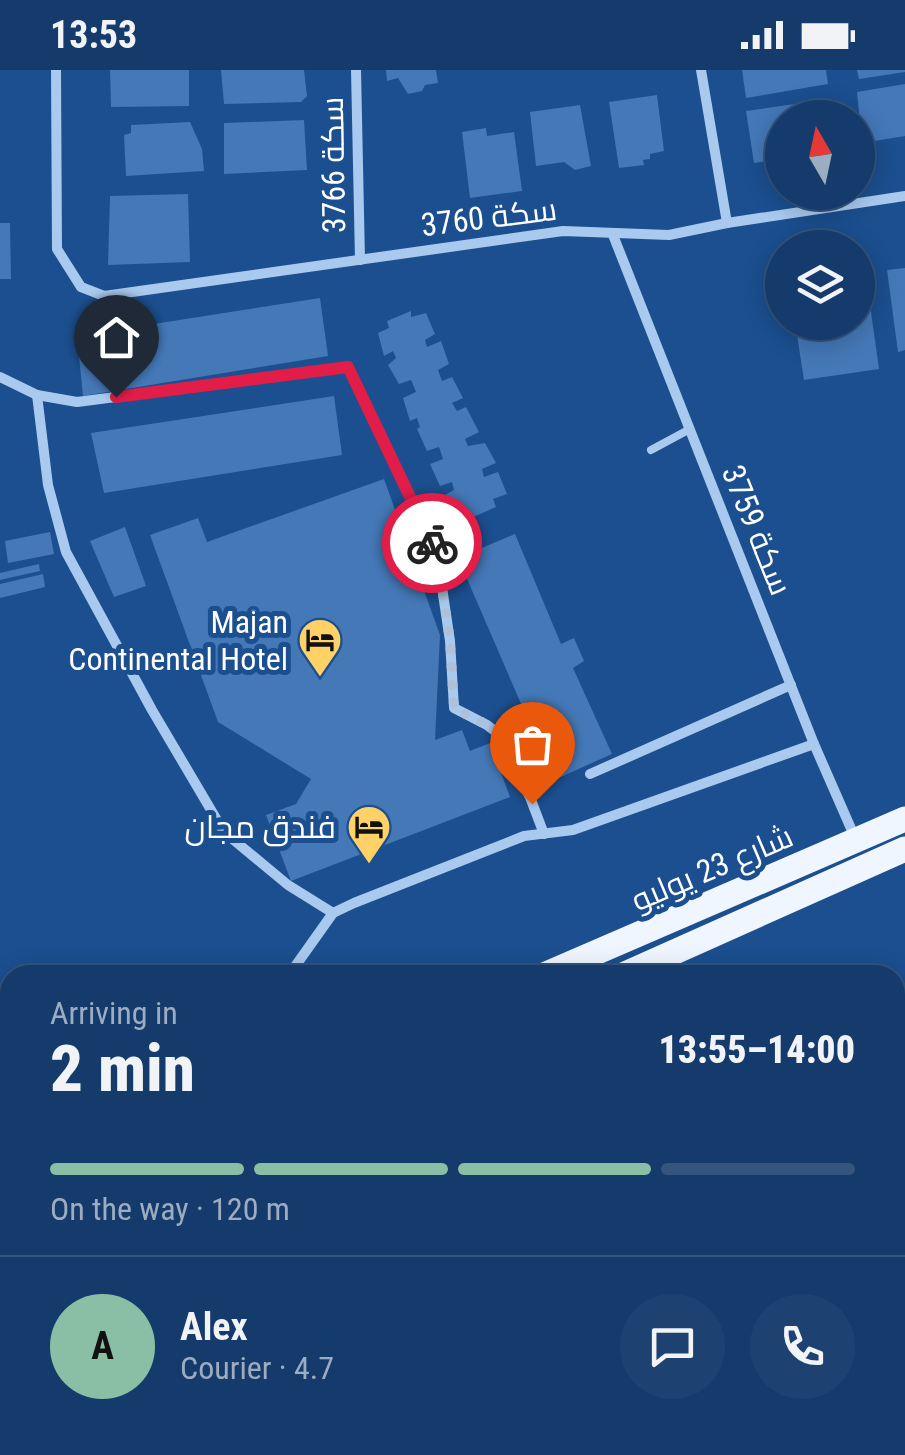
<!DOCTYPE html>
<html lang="en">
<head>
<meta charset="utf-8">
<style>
  body { margin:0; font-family:"Roboto Condensed",Cairo,sans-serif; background:#1d4271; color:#f1f3f6; height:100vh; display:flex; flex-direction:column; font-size:38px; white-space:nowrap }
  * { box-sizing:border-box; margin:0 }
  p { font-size:32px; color:#9dadc1 }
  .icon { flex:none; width:55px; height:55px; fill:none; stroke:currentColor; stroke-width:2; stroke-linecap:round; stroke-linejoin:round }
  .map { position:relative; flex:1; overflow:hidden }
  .drawer { position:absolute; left:0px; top:895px; width:905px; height:490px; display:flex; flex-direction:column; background:#143b6b; border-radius:30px 30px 0 0; box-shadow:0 5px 25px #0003,0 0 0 2px #33557e }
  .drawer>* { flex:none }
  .needle { width:65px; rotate:351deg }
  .tools { position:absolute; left:765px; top:30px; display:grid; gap:20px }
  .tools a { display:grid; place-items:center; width:110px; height:110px; border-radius:50%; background:#143b6b; box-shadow:0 5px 25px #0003,0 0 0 2px #33557e; font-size:50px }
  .pin { position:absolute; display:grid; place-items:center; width:85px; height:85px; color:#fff; margin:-102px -42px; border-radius:50% 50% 50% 0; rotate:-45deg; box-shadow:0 0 10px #0007 }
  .pin .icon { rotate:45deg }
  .courier { position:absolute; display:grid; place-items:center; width:100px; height:100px; margin:-50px; border:8px solid #e11d48; border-radius:50%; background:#fff; color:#222; box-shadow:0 2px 12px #0007 }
  .head em { font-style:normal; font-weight:800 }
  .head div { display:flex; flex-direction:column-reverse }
  .head { display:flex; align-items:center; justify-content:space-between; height:170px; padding:0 50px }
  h1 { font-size:65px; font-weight:800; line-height:75px }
  .bar { display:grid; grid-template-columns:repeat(4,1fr); gap:15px 10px; align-content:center; height:120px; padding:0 50px }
  .bar i { height:12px; border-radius:8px; background:#33557e }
  .bar .selected { background:#8abfa5 }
  .bar p { grid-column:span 4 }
  .line { display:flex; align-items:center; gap:25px; padding:0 50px; border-top:2px solid #33557e }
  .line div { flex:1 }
  .round { display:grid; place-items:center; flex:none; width:105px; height:105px; border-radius:52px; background:#1d4271 }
  .status { display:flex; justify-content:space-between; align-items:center; height:70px; padding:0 50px; background:#143b6b; direction:ltr }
  .status svg { height:28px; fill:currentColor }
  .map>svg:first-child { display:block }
</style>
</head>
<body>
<div class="status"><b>13:53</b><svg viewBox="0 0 49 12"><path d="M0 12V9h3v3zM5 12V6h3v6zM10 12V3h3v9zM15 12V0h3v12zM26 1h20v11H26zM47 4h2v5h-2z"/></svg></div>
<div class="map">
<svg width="905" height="1385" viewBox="0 0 905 1385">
  <rect width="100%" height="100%" fill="#1b4f8f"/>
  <!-- building -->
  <g fill="#4478b7">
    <polygon points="110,0 189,0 189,36 111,37"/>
    <polygon points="221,0 304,0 307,26 301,32 224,34"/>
    <polygon points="386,0 436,0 438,13 425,15 422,21 408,24 398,8 387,11"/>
    <polygon points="742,0 826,0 828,14 746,28"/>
    <polygon points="857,0 905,0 905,2 859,9"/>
    <polygon points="905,14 905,66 862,73 857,22"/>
    <polygon points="657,25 664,81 650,84 650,89 643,90 644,95 619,98 609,32"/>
    <polygon points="829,29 832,48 782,48 782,89 754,93 746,41"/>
    <polygon points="580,35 591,96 575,100 564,92 536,96 530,42"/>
    <polygon points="304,50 307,100 224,104 224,53"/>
    <polygon points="190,52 202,79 204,101 126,106 124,65 131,63 131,55"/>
    <polygon points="486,58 487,66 514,62 522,121 470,128 462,62"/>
    <polygon points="188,124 190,192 108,195 110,126"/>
    <polygon points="0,153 10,153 11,209 0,209"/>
    <polygon points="905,198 905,280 898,282 887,200"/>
    <polygon points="866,206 879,299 804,310 795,252 858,252 858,207"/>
    <polygon points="320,228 328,286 83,326 77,266"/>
    <polygon points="411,241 411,247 426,243 435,264 425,270 427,277 441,271 449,294 438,300 442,311 452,307 463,328 452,333 457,341 466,337 479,362 465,369 468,376 485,373 496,393 482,399 484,407 498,402 507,424 493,429 496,437 471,448 468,441 455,446 445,425 454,420 452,412 440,416 430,394 443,389 439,377 427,381 417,359 420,357 417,348 410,351 403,328 416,322 411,310 399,314 388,295 396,288 393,281 384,286 378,263 389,258 387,251"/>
    <polygon points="334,326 342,385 104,423 91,363"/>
    <polygon points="384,409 440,565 435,670 462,660 470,681 490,673 510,727 291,811 266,745 296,734 311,709 218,652 150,465 198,448 207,472"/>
    <polygon points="125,457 146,516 114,527 90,471"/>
    <polygon points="50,462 54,484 8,493 5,471"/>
    <polygon points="515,464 561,574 574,568 584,591 573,598 612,684 554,710 458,488"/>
    <polygon points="39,494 40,501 0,510 0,503"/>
    <polygon points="43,504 45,517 0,528 0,514"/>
  </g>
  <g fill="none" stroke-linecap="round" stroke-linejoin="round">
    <!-- lane -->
    <polyline stroke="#a9c9ee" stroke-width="8" points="651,380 690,359"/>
    <!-- street -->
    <g stroke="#a9c9ee" stroke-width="10">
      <polyline points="56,0 57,179 81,217 104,226 563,161 669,165 727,153 905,126"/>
      <polyline points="356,0 360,190"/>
      <polyline points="701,0 727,153"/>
      <polyline points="613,165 814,674 856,770"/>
      <polyline points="0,307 37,325 77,332 348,297 437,484 450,571 454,638 487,655 509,672 544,764"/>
      <polyline points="37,325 48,415 66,482 152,640 224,762 288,815 333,843"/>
      <polyline points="590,704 791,615"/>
      <polyline points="289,905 333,843 354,833 524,766 573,760 814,674"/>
      <polyline points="0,1166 10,1144"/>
    </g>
    <!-- primary -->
    <g stroke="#f0f6ff" stroke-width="25">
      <polyline points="544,905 905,749"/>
      <polyline points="623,905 905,779"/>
      <polyline points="0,1034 10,1033"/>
      <polyline points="0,1071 10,1070"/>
    </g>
  </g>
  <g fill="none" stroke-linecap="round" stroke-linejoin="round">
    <!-- done -->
    <polyline stroke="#afc1d8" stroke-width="10" stroke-dasharray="0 18" points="432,473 437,484 450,571 454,638 487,655 509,672 532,734"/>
    <!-- route -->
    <polyline stroke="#e11d48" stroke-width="12" points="116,327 348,297 432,473"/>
  </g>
  <!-- icons -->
  <defs>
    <symbol id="hotel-pin" viewBox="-11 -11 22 30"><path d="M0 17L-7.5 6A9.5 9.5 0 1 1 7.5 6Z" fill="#ffd166" stroke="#1b4f8f"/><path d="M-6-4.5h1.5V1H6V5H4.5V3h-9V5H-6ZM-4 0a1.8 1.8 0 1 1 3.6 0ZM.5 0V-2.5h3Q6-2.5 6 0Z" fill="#111"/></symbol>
  </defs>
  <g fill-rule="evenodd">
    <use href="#hotel-pin" x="295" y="545" width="50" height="68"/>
    <use href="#hotel-pin" x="344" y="732" width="50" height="68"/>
  </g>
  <g text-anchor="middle" stroke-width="10" stroke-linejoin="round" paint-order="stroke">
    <!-- street labels -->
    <g font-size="32" fill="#fff" stroke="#1b4f8f">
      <text transform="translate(333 95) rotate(-91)" y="11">سكة 3766</text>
      <text transform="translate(489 147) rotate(-7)" y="11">سكة 3760</text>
      <text transform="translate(757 460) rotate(68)" y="11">سكة 3759</text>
      <text transform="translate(712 798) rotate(-23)" y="11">شارع 23 يوليو</text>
    </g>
    <!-- poi labels -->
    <g font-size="32" fill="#fff" stroke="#1b4f8f" text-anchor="end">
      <text x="288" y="563">Majan<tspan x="288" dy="37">Continental Hotel</tspan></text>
      <text x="336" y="768">فندق مجان</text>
    </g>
  </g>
</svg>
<div class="tools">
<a><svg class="needle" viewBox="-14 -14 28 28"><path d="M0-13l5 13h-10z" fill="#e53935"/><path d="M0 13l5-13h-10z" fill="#9dadc1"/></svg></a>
<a><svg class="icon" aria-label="layers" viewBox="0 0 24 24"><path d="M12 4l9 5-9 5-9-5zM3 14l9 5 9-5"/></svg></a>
</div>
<div class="pin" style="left:532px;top:734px;background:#ea580c"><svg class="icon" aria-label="bag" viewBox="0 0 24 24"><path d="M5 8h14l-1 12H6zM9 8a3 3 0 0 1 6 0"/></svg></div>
<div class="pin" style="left:116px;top:327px;background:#1f2937"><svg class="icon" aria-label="home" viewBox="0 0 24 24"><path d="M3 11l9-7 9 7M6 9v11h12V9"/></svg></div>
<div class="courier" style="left:432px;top:473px"><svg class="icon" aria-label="bike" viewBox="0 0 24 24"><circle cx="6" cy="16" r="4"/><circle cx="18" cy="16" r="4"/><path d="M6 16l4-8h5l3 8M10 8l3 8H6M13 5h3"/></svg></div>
<section class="drawer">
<div class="head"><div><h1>2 min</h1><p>Arriving in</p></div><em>13:55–14:00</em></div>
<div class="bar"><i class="selected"></i><i class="selected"></i><i class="selected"></i><i></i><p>On the way · 120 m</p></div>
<div class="line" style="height:180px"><b class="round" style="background:#8abfa5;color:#111">A</b><div><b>Alex</b><p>Courier · 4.7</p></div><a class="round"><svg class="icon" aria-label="chat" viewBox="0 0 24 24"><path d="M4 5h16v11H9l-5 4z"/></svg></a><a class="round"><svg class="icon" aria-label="phone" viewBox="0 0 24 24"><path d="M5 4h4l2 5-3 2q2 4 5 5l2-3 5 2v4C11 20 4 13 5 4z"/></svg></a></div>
</section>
</div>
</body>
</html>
